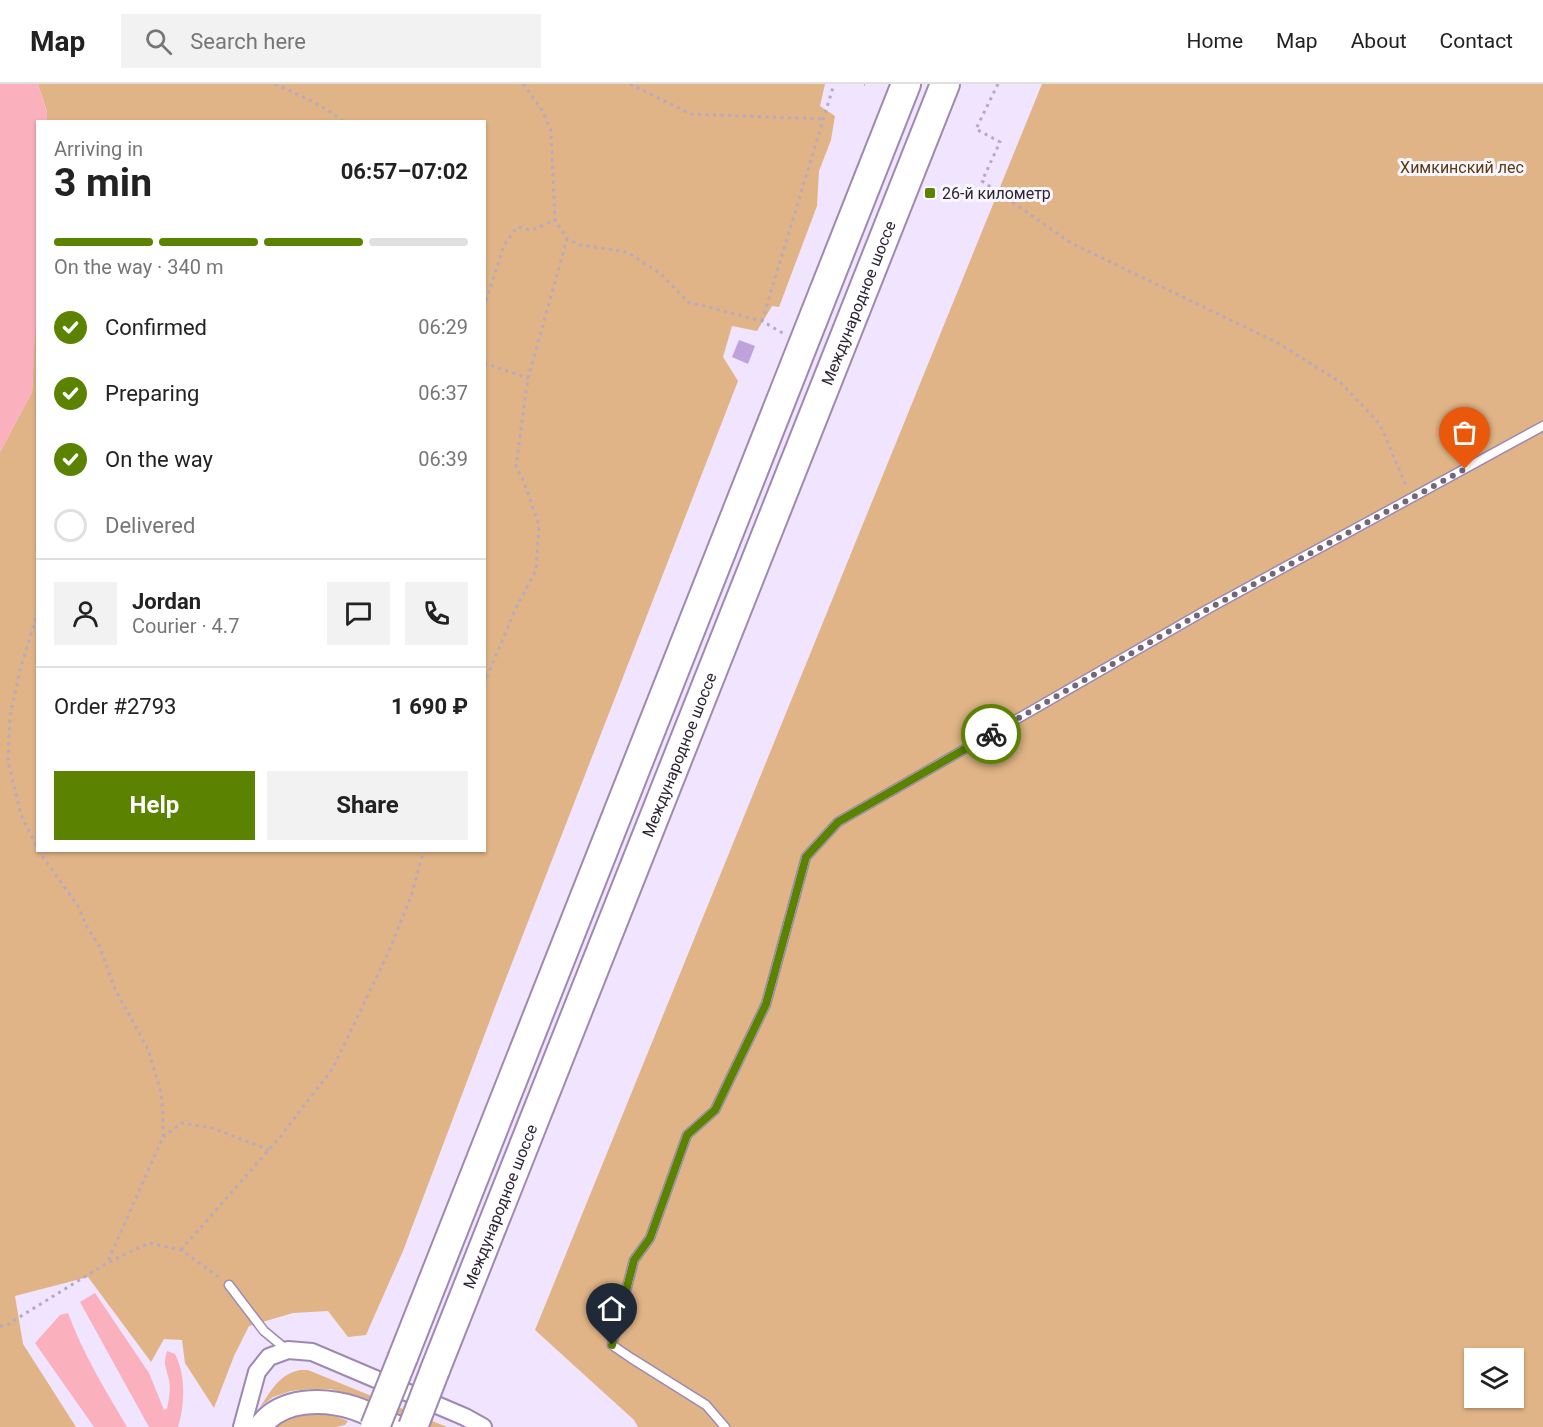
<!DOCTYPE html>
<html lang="en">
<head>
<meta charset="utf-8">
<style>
  body { margin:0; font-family:Roboto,sans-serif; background:#f2f2f2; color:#222; height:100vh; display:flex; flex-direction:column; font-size:22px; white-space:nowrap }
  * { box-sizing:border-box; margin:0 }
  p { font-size:20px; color:#767676 }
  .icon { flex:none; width:33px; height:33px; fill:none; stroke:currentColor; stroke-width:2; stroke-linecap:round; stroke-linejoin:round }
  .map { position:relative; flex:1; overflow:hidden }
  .panel { position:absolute; left:36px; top:36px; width:450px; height:732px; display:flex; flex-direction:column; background:#fff; border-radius:0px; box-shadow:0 2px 4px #0004 }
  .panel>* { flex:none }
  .tools { position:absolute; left:1464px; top:1264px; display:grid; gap:12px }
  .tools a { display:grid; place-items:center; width:60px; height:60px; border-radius:0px; background:#fff; box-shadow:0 2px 4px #0004; font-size:30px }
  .pin { position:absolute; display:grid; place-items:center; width:51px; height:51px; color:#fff; margin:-62px -26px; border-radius:50% 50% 50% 0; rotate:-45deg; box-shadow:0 0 6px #0007 }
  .pin .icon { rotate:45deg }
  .courier { position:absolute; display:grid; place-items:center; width:60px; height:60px; margin:-30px; border:4px solid #5c8201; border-radius:50%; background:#fff; color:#222; box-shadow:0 2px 8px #0007 }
  .summary em { font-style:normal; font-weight:700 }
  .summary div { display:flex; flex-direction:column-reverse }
  .summary { display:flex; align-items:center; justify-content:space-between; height:102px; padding:0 18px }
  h1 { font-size:39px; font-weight:700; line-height:45px }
  .bar { display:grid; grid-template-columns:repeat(4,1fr); gap:9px 6px; align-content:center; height:72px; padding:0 18px }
  .bar i { height:8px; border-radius:4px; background:#e0e0e0 }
  .bar .current { background:#5c8201 }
  .bar p { grid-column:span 4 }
  .line { display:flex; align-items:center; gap:15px; padding:0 18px; border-top:2px solid #e0e0e0 }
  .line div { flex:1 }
  .round { display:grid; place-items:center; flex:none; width:63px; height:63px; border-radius:0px; background:#f2f2f2 }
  ol { padding:0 18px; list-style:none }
  li { display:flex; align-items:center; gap:18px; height:66px }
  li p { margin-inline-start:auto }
  li .icon { padding:6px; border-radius:50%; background:#5c8201; color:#fff; stroke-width:4 }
  li:last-child { color:#767676 }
  li i { width:33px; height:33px; border:3px solid #e0e0e0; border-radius:50% }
  .primary-button { display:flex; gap:12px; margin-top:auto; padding:12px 18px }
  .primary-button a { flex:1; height:69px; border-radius:0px; background:#5c8201; color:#fff; font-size:24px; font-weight:700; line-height:69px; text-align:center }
  .primary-button a+a { background:#f2f2f2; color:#222 }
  header { display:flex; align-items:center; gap:36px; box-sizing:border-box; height:84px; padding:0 30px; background:#fff; border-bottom:2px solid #e0e0e0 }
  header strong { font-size:28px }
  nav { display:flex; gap:33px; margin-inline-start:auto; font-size:21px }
  .search { width:420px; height:54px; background:#f2f2f2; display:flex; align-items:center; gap:15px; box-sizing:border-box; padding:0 21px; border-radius:0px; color:#767676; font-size:22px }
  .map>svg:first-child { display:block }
</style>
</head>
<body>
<header>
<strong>Map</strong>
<div class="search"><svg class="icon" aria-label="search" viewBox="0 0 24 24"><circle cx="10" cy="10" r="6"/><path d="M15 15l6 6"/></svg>Search here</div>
<nav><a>Home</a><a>Map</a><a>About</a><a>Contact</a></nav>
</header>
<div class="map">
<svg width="1543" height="1343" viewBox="0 0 1543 1343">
  <rect width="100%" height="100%" fill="#f1e4fe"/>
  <!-- green -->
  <g fill="#e0b486" fill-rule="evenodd">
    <polygon points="38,0 825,0 820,22 835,32 831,56 819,87 817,122 779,223 772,222 757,247 732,242 723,273 738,297 498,915 403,1167 366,1251 348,1253 328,1227 293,1229 249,1242 234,1272 214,1324 185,1279 182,1256 164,1255 151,1278 88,1193 15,1212 23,1260 76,1343 0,1343 0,368 32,308 37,204 38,766 484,766 484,38 47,37 47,28"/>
    <path d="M1042,0H1543V1343H638L634,1336L535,1246ZM1474,1275H1514V1314H1474Z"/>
    <path d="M300,1286H308L447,1343H430L358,1312L330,1305H311L291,1307L273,1313L260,1323C272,1306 278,1291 300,1286Z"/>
    <polygon points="327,1329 348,1337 345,1341 336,1343 272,1343 287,1330"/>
  </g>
  <!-- water -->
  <g fill="#fab0bd">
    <polygon points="0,0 38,0 47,29 47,37 38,38 38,204 32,308 0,368"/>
    <path d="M95,1209L149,1289L164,1326L167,1325C169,1315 171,1305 169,1296C166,1282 163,1282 167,1267L175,1270C186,1291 185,1321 178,1343H149L80,1218Z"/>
    <path d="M68,1229C82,1268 106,1307 127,1343H94L35,1259L60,1231Z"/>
  </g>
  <!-- building -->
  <polygon fill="#bfa1dc" points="739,256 755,262 748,280 732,273"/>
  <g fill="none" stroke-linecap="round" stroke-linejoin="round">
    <defs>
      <g id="lane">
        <polyline points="229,1201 264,1247 287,1266"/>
        <polyline points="725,1343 706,1321 631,1274 612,1261 634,1176 650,1154 687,1051 715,1026 766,920 806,773 838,738 1208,525 1543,342"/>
      </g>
      <polyline id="street" points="242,1343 257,1288 269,1273 288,1266 312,1268 465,1333 483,1343"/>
      <path id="secondary" d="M260,1343C280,1314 324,1314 354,1324C369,1329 383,1337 397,1343"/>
      <g id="highway">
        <polyline points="403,1273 906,0"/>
        <path id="s1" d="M435,1286L945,0"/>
      </g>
    </defs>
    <!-- lane casing -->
    <use href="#lane" stroke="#9d89b1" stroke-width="11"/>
    <!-- street casing -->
    <use href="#street" stroke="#9d89b1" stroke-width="20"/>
    <!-- secondary casing -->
    <use href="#secondary" stroke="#9d89b1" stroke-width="26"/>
    <!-- highway casing -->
    <use href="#highway" stroke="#9d89b1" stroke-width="32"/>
    <!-- path -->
    <g stroke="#b6aac1" stroke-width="3" stroke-dasharray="3 4.5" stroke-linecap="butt">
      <path d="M275,0C299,11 323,21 344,38"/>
      <polyline points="523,0 542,26 551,47 555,136 567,155 580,161 627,168 661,190 688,218 762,237 786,251"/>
      <polyline points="630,0 691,30 823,35"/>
      <polyline points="864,0 865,0"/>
      <polyline points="998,0 976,45 1000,58 982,97 1071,159 1278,259 1340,298 1380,340 1407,404"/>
      <polyline points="484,224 504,161 517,143 532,146 555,136"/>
      <polyline points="762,237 834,0"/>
      <polyline points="484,279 528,294"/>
      <polyline points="38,527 20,586 10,632 8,677 21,731 38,765"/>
      <polyline points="484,600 515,526 536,486 539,441 524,398 516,382 528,294 567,155"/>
      <polyline points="38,766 78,822 87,843 99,861 115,905 148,965 161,1008 163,1030 163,1053 107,1179"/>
      <polyline points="163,1053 182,1039 212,1044 269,1066"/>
      <polyline points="181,1166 280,1053 333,984 389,867 411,812 424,766"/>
      <polyline points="0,1242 5,1242 107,1179 149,1159 181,1166 220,1194"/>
    </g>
    <!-- lane -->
    <use href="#lane" stroke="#fff" stroke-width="8"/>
    <!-- street -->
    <use href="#street" stroke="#fff" stroke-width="16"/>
    <!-- secondary -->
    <use href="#secondary" stroke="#fff" stroke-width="22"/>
    <!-- highway -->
    <use href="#highway" stroke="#fff" stroke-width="28"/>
    <defs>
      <g id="highway-bridge">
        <polyline points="375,1343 403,1273"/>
        <polyline points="413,1343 435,1286"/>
      </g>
    </defs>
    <!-- highway-bridge casing -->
    <use href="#highway-bridge" stroke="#9d89b1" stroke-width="32" stroke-linecap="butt"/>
    <!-- highway-bridge -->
    <use href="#highway-bridge" stroke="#fff" stroke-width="28"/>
  </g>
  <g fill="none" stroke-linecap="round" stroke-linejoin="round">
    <!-- done -->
    <polyline stroke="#71677b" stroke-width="6" stroke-dasharray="0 10.8" points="991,650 1208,525 1465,385"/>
    <!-- route -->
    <polyline stroke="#5c8201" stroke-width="8" points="612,1261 634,1176 650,1154 687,1051 715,1026 766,920 806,773 838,738 991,650"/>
  </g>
  <!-- markers -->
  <rect fill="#5c8201" stroke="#faf6fe" stroke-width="2" x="924" y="103" width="12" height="12" rx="3"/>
  <g text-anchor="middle" stroke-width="6" stroke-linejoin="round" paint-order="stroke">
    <!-- park labels -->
    <g font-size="16" fill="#5a3911" stroke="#faf6fe">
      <text x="1462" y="89">Химкинский лес</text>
    </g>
    <!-- poi labels -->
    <g font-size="16" fill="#2c2434" stroke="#faf6fe" text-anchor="start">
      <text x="942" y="115">26-й километр</text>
    </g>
    <!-- street labels -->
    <g font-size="16" fill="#2c2434" stroke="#faf6fe">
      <text dy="6" stroke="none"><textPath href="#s1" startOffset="1148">Международное шоссе</textPath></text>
      <text dy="6" stroke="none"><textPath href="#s1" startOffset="662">Международное шоссе</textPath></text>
      <text dy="6" stroke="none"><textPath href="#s1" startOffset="176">Международное шоссе</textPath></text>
    </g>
  </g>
</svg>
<div class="tools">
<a><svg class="icon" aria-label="layers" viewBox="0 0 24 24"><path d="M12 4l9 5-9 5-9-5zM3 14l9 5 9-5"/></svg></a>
</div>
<div class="pin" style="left:1465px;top:385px;background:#ea580c"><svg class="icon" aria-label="bag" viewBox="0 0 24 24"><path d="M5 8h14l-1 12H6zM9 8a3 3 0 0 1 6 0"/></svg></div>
<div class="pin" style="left:612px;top:1261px;background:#1f2937"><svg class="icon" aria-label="home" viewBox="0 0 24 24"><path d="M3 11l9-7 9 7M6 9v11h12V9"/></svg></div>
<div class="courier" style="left:991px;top:650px"><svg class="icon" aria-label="bike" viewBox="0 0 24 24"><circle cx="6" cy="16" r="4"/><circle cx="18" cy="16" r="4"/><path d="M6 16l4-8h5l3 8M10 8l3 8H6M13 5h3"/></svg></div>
<section class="panel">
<div class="summary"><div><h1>3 min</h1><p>Arriving in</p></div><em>06:57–07:02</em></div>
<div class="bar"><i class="current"></i><i class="current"></i><i class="current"></i><i></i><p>On the way · 340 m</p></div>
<ol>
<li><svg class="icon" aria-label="check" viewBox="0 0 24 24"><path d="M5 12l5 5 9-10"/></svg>Confirmed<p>06:29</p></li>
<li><svg class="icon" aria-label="check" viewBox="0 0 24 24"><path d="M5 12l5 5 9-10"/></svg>Preparing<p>06:37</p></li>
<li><svg class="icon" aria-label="check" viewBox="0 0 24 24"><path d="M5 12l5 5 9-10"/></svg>On the way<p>06:39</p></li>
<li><i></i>Delivered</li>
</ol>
<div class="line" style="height:108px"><a class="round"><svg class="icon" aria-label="person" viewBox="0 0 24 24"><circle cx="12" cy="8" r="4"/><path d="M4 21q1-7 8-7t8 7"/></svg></a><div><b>Jordan</b><p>Courier · 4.7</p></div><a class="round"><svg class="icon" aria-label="chat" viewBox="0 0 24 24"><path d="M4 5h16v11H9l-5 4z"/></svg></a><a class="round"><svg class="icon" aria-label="phone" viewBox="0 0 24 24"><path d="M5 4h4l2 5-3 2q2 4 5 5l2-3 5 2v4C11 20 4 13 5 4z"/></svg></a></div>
<div class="line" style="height:78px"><div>Order #2793</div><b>1 690 ₽</b></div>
<div class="primary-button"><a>Help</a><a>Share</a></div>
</section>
</div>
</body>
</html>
